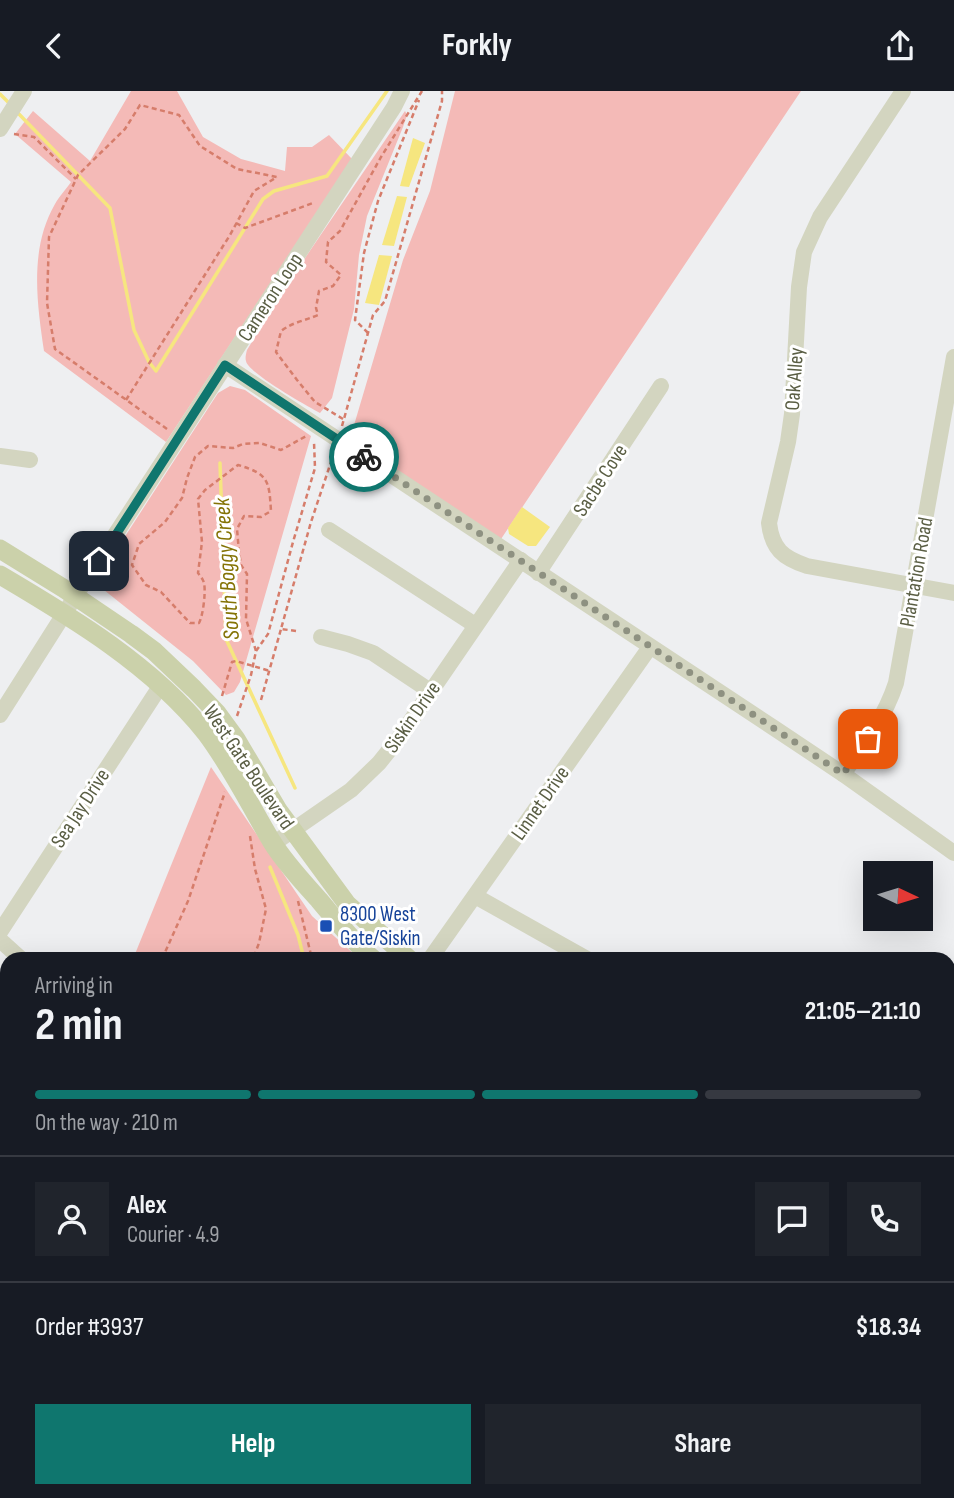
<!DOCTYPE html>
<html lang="en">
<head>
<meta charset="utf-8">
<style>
  body { margin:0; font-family:"Sofia Sans Condensed",sans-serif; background:#20242c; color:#f1f3f6; height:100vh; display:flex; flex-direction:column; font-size:26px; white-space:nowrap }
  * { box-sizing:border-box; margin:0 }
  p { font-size:23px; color:#9ea1a6 }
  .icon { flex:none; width:38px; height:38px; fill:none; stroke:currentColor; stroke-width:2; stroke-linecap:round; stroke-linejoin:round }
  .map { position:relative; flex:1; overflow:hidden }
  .details { position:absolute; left:0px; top:861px; width:956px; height:546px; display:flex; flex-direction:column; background:#171b24; border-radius:21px 21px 0 0; box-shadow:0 7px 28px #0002 }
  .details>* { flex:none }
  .needle { width:46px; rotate:94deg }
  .buttons { position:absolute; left:863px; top:770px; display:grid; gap:14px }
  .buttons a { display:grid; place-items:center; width:70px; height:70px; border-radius:0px; background:#171b24; box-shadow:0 7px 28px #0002; font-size:35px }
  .pin { position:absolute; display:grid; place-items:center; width:60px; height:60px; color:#fff; margin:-30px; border-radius:14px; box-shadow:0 4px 10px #0006 }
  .courier { position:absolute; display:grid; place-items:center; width:70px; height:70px; margin:-35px; border:5px solid #0f766e; border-radius:50%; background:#fff; color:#222; box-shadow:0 2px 9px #0007 }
  .overview em { font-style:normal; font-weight:700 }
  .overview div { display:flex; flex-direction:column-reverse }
  .overview { display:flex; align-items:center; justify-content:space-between; height:119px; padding:0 35px }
  h1 { font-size:46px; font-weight:700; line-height:52px }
  .bar { display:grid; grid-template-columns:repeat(4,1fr); gap:10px 7px; align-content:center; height:84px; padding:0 35px }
  .bar i { height:9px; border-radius:5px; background:#363941 }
  .bar .on { background:#0f766e }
  .bar p { grid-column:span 4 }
  .line { display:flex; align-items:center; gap:18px; padding:0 35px; border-top:2px solid #363941 }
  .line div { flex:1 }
  .round { display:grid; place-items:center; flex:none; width:74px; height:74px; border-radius:0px; background:#20242c }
  .primary-button { display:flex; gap:14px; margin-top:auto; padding:14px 35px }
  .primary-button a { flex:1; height:80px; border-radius:0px; background:#0f766e; color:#fff; font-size:28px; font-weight:700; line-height:80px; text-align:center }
  .primary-button a+a { background:#20242c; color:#f1f3f6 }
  header { display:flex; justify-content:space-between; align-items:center; height:91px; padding:0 35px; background:#171b24; font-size:32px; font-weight:700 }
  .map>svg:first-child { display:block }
</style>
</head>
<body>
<header><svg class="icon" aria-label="back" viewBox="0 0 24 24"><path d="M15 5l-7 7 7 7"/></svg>Forkly<svg class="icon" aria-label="share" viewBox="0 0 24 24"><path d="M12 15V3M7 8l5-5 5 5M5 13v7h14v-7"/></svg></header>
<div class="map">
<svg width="954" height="1407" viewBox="0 0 954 1407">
  <rect width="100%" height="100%" fill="#eeeff1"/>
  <!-- green -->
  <g fill="#f4bab7">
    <path d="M131,0H177L203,46L241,68L285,80L287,56H312L329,44L352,68L166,351L44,260C37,212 29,158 55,113C59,106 66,98 71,91L15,43L33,20L90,70Z"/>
    <polygon points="455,0 801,0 501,448 349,351 403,169 430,100"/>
    <path d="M405,20L407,24L403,36L367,125L359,164L354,218L332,307L320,322C307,315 248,282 246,270C245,267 246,263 247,259L288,192Z"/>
    <polygon points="230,295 245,299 311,345 240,591 234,601 226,604 193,570 99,495 111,467 218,302"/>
    <polygon points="211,676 312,825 356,865 354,868 133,868"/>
  </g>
  <!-- water -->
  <g fill="#f6e67f">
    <polygon points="413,47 425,52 409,96 400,95"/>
    <polygon points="397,105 407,106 394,155 382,154"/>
    <polygon points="379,164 392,165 379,214 365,212"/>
    <polygon points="522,416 550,436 536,455 528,455 509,443 508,437"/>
  </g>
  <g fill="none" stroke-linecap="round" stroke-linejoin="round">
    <!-- stream -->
    <g stroke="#f6e67f" stroke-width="3.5">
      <polyline points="0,3 11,14"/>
      <polyline points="16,20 110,117 134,239 149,271 156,280 263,108 274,100 327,85 387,0"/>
      <polyline points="220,372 226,548 295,697"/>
      <polyline points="270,776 298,844 304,868"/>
      <polyline points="432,1400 433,1407"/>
    </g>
    <!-- path -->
    <g stroke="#d67d6b" stroke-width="2.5" stroke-dasharray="5 3.5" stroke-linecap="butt">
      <polyline points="14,43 34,46 76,88"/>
      <polyline points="236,132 245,137 313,112"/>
      <polyline points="368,242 355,229 364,162 378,110 419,9"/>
      <polyline points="126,309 230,144 254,100 277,86"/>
      <path d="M343,328L315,311L297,289L276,261L281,240C293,231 304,230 318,224L316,217L319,200L333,195L341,184L326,171L328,151L340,140L381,66L422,0"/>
      <polyline points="342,335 373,224 385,210 442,10 442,0"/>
      <polyline points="167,338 55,258 47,212 49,146 78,84 125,38 140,14 179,24 200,55 237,78 277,86"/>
      <polyline points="296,540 281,538 311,431 334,362"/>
      <polyline points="256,560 268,543 293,451 315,377 314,351"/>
      <polyline points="222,605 232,571 236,570 270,580"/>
      <polyline points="261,609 281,538"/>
      <path d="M237,625L251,584L256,560L246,528L247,483L241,474L239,461L237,438L244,425L261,426L271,420C269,390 269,383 238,374L205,399L198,408L202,451L198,482C201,486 203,488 204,492C206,501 203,525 199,532H190L161,501L146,494L132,474L139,453L165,431L182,407L187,387L195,366L208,355L233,357L243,353L260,352L281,359L308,344"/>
      <polyline points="250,745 255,778 266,818 259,852 253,868"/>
      <polyline points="298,810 312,868"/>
      <polyline points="162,868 188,810 225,701"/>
      <polyline points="428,1400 429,1407"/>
      <polyline points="440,1400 442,1407"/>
    </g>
    <!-- minor -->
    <g stroke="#d3d5c0" stroke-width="16">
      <path d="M903,0L820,126L804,161L799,196L792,323L788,351L769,432C772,458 783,467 807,475L954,502"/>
      <polyline points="0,38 24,0"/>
      <polyline points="225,274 774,637 843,683 954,762"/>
      <polyline points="0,365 30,369"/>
      <polyline points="329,439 475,534"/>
      <polyline points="538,482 661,295"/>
      <polyline points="321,546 348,553 373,562 430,600"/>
      <polyline points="0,624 85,490 394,16 402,0"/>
      <path d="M843,683C864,654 885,626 896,592L954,266"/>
      <polyline points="273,753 351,699 379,672 399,647 521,469"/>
      <polyline points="475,805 587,868"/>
      <polyline points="0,841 161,594"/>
      <polyline points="0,849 21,868"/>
      <polyline points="430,868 650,556"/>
      <polyline points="0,1105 7,1112"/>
      <polyline points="948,1136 954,1141"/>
      <polyline points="948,1177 954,1190"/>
      <polyline points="0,1335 7,1341"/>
      <polyline points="67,1400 74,1407"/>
      <polyline points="318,1400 321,1407"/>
      <polyline points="538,1400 540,1407"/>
      <polyline points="698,1400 700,1407"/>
      <polyline points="788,1400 789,1407"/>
    </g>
    <!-- major -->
    <g stroke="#cbd1aa" stroke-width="19">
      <polyline points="0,458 63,497 131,543 154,560 194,598 217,622 236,648 278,719 347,813 409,868"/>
      <path d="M0,484C73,527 153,575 206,642C231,675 251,716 272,751C285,772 303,791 319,809C336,829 353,851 373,868"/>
      <polyline points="879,1400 881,1407"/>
      <polyline points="900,1400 902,1407"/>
    </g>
  </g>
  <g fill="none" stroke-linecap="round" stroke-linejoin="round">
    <!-- done -->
    <polyline stroke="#8e9181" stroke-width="7" stroke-dasharray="0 12.6" points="364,366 843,683 868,648"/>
    <!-- route -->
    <polyline stroke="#0f766e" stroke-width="9" points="99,470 225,274 364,366"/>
  </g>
  <!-- markers -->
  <rect fill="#1a4fb4" stroke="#fff" stroke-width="2.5" x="319" y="828" width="14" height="14" rx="3.5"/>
  <g text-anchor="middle" stroke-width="6" stroke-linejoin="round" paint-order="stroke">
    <!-- street labels -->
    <g font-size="21" fill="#5a5e44" stroke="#fff">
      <text transform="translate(270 206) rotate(-57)" y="7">Cameron Loop</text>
      <text transform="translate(794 288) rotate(-86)" y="7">Oak Alley</text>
      <text transform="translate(600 389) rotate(-57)" y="7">Sacbe Cove</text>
      <text transform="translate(916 481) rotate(-80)" y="7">Plantation Road</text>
      <text transform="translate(412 626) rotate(-55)" y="7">Siskin Drive</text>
      <text transform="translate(249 676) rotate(56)" y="7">West Gate Boulevard</text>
      <text transform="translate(540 712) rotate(-55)" y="7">Linnet Drive</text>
      <text transform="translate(80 717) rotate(-57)" y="7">Sea Jay Drive</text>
    </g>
    <!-- transit labels -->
    <g font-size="21" fill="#164399" stroke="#fff" text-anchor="start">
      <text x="340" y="830">8300 West<tspan x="340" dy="24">Gate/Siskin</tspan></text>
    </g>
    <!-- water labels -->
    <g font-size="23" font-style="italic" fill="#847305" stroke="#fff">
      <text transform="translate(226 478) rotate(-94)" y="8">South Boggy Creek</text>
    </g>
  </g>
</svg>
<div class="buttons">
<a><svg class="needle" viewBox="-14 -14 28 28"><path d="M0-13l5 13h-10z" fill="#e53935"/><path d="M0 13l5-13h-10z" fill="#9ea1a6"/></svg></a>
</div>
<div class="pin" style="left:868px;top:648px;background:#ea580c"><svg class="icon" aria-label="bag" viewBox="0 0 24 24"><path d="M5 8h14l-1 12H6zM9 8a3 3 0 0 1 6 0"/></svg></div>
<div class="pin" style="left:99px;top:470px;background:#1f2937"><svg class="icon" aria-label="home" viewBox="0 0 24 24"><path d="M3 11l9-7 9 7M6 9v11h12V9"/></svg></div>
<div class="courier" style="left:364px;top:366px"><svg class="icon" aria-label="bike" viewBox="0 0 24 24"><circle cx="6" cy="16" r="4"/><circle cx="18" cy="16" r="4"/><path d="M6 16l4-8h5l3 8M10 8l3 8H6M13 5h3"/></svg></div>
<section class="details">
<div class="overview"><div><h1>2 min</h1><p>Arriving in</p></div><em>21:05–21:10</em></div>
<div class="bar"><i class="on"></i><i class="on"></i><i class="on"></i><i></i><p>On the way · 210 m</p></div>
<div class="line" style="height:126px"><a class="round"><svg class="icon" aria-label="person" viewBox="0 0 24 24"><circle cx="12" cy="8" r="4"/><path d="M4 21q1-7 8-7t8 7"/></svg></a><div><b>Alex</b><p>Courier · 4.9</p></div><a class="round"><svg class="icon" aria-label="chat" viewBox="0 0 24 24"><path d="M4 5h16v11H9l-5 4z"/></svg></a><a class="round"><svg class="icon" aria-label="phone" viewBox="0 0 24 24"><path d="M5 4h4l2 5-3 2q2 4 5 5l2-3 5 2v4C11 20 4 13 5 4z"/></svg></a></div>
<div class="line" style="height:91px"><div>Order #3937</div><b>$18.34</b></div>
<div class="primary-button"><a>Help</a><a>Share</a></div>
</section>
</div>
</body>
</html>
